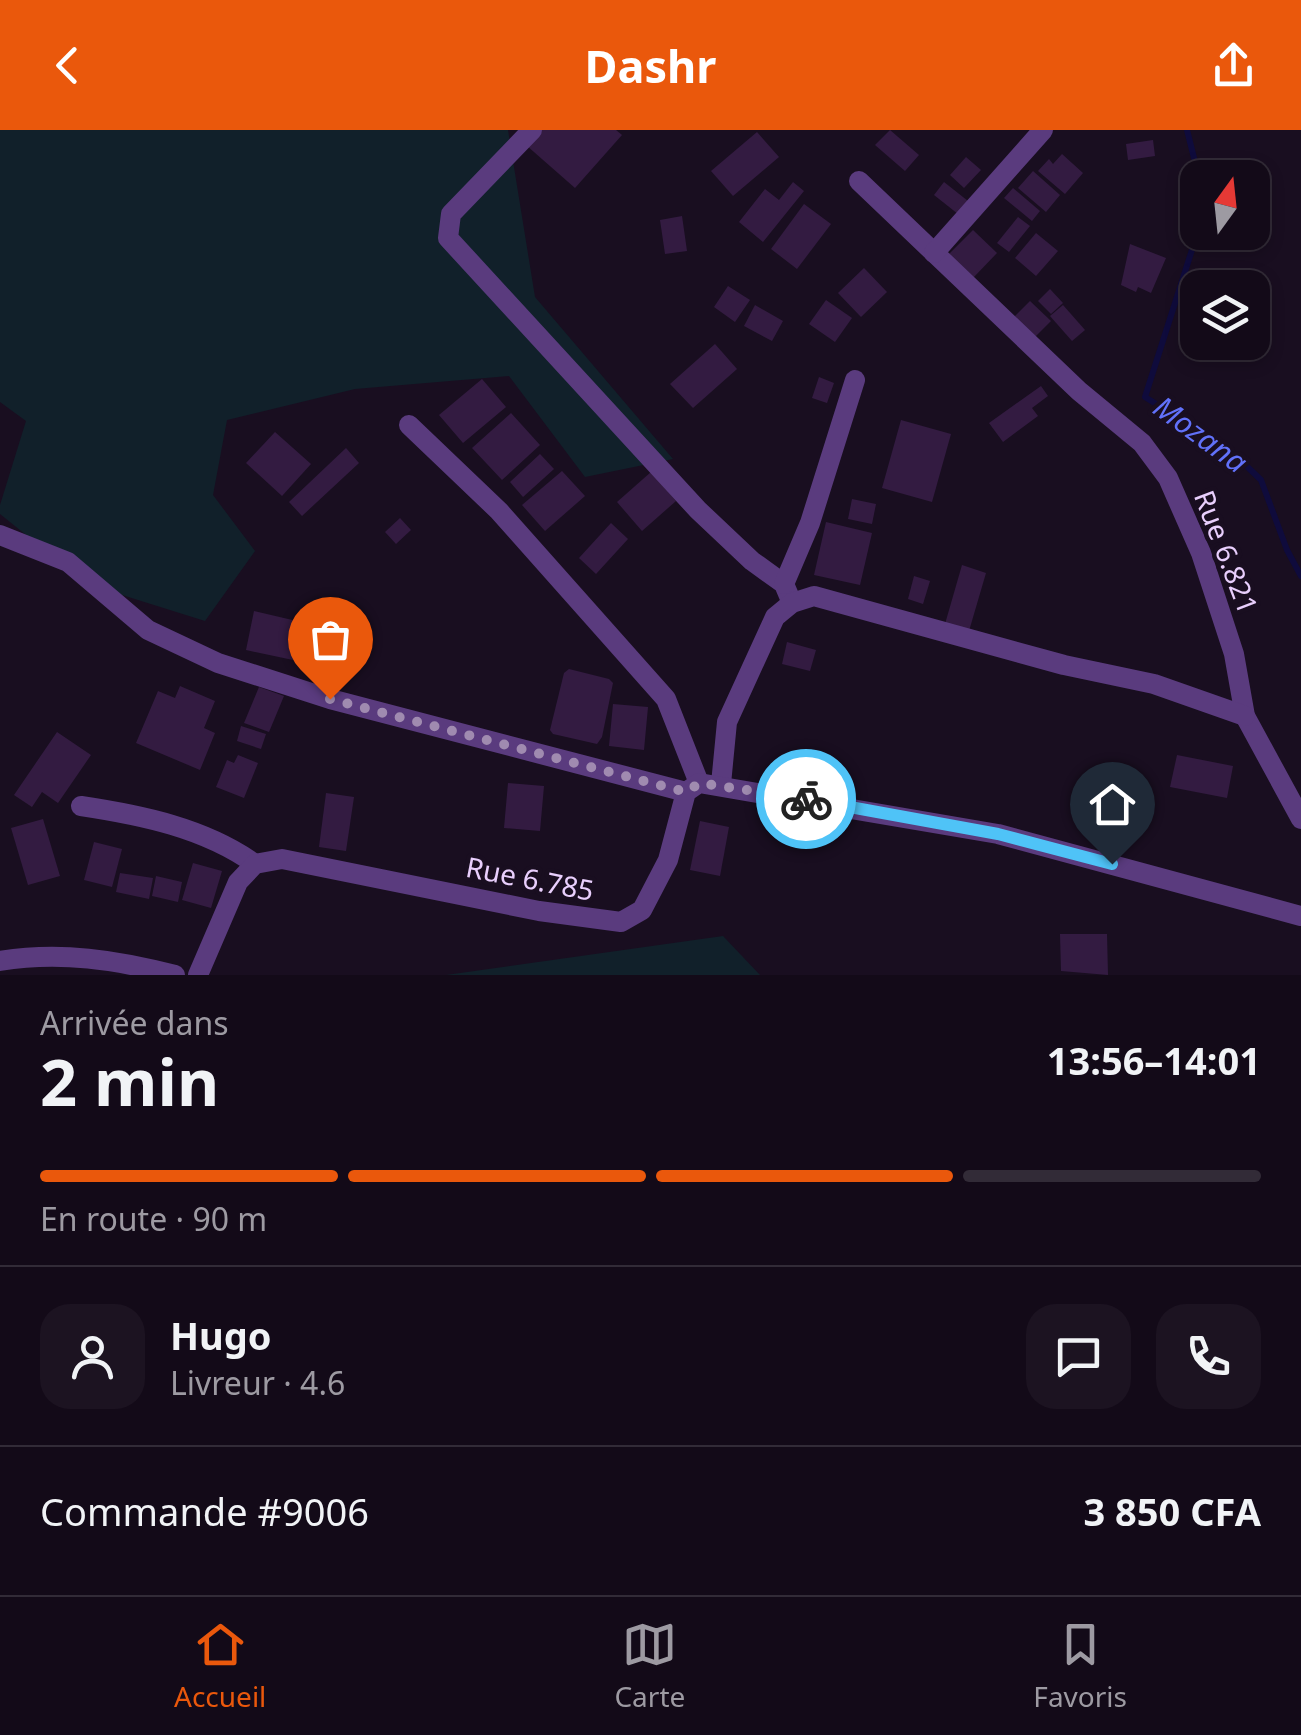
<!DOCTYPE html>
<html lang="fr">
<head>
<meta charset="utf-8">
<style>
  body { margin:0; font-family:"Noto Sans",sans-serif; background:#1c1321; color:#f1f3f6; height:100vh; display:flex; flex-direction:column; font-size:38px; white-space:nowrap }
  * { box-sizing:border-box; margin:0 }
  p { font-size:32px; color:#9d9aa2 }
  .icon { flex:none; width:55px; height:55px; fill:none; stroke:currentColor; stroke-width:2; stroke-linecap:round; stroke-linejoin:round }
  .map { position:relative; height:845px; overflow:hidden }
  .details { display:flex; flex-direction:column; background:#130a18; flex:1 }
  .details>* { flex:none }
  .needle { width:65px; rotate:15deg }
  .fabs { position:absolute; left:1180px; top:30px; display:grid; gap:20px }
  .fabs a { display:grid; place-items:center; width:90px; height:90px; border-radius:20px; background:#130a18; box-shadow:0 5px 15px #0003,0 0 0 2px #322b37; font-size:50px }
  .pin { position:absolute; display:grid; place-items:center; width:85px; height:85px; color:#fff; margin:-102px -42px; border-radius:50% 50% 50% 0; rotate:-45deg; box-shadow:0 0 10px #0007 }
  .pin .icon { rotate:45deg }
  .courier { position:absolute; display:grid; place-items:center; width:100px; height:100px; margin:-50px; border:8px solid #4fc3f7; border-radius:50%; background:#fff; color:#222; box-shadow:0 2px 12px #0007 }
  .head em { font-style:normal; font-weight:700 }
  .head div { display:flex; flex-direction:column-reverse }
  .head { display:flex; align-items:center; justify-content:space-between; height:170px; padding:0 40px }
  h1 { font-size:65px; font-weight:700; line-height:75px }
  .bar { display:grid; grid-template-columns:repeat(4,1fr); gap:15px 10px; align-content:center; height:120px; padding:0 40px }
  .bar i { height:12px; border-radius:8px; background:#322b37 }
  .bar .active { background:#ea580c }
  .bar p { grid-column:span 4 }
  .line { display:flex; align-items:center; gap:25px; padding:0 40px; border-top:2px solid #322b37 }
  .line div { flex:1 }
  .round { display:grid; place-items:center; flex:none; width:105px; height:105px; border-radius:30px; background:#1c1321 }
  header { display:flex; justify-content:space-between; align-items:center; height:130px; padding:0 40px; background:#ea580c; color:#fff; font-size:45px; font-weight:700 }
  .tabs { display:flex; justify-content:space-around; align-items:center; height:140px; border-top:2px solid #322b37; background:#130a18; font-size:28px; color:#9d9aa2 }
  .tabs a { display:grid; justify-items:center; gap:5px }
  .tabs .active { color:#ea580c }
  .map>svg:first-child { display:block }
</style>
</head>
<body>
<header><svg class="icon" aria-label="back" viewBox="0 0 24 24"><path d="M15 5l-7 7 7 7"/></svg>Dashr<svg class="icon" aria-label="share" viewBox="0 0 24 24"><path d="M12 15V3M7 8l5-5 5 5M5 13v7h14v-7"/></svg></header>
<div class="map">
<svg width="1301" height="845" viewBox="0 0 1301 845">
  <rect width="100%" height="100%" fill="#190e20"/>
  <!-- green -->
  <g fill="#11202a">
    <polygon points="0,0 508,0 535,167 673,329 585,347 509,246 355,259 227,290 213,365 255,421 205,491 87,454 0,384 0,375 26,291 0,272"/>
    <polygon points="723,806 760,845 446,845"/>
  </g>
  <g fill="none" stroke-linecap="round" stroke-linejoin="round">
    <!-- stream -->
    <g stroke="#0f0b3c" stroke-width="6">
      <polyline points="1187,0 1199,48"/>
      <polyline points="1198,101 1145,267 1231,321 1261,350 1287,420 1301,446"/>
    </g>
  </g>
  <!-- building -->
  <g fill="#331b41">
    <polygon points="539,0 616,0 622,5 575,58 526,15"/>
    <polygon points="890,0 919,25 905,41 875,15"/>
    <polygon points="757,2 779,27 733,66 711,41"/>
    <polygon points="1153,10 1155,26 1128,30 1126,14"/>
    <polygon points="1062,24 1083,43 1065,64 1038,41 1049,29 1053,34"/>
    <polygon points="966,27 981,40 964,58 950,45"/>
    <polygon points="1033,41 1060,65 1046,82 1018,58"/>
    <polygon points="793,52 804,61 763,112 739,92 765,59 779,70"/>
    <polygon points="944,52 968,71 958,84 934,65"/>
    <polygon points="1013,58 1040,81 1032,91 1004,68"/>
    <polygon points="804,74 831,94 797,139 771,119"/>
    <polygon points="682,86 687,121 665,124 660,90"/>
    <polygon points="1018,87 1030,96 1009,122 997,113"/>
    <polygon points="973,100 997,123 973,148 949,124"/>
    <polygon points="1036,103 1058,121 1036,146 1015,128"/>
    <polygon points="1130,114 1166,128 1151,163 1138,157 1136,162 1121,155"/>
    <polygon points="864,138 887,162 861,187 838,163"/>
    <polygon points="728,156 750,170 735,192 714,177"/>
    <polygon points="1050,159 1063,173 1051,184 1038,171"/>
    <polygon points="826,170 852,188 835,212 809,194"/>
    <polygon points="1030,171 1051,191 1032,210 1013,188"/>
    <polygon points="755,175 783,191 772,211 744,196"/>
    <polygon points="1063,175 1085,200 1072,211 1050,186"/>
    <polygon points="715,214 737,239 693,278 670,254"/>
    <polygon points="819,247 834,253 827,273 812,268"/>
    <polygon points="482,249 506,277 463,313 439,285"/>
    <polygon points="1041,256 1048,266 1032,278 1038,286 1003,312 989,293"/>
    <polygon points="511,283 540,315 502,350 472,318"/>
    <polygon points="901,290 951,304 932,372 882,358"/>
    <polygon points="275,302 311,334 282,366 246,333"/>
    <polygon points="346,318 359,333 302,386 289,372"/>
    <polygon points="540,324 554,339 523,367 510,352"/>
    <polygon points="562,341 585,366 545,401 522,375"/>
    <polygon points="651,342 676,371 642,401 617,372"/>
    <polygon points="852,369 876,374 872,394 848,389"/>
    <polygon points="400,388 411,400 396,414 385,402"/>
    <polygon points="826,392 872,403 860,455 814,445"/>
    <polygon points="611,393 628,409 596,444 579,428"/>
    <polygon points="962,435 986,443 969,501 945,494"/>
    <polygon points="914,446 930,451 923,474 908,469"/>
    <polygon points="254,481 301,492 293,530 246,520"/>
    <polygon points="787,512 816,520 810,541 782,534"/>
    <polygon points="569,539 609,549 613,553 602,607 597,614 553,604 550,600 564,543"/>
    <polygon points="180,556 215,571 204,598 215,603 200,640 136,613 158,561 175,568"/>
    <polygon points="259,557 284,566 269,602 244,593"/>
    <polygon points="613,574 648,577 644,620 609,616"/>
    <polygon points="241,596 266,604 261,619 237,611"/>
    <polygon points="57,602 91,625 58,673 42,662 32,677 14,665"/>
    <polygon points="238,625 258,633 244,668 216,657 227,630 234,633"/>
    <polygon points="1177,625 1233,636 1227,668 1170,657"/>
    <polygon points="508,653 544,656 540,701 504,698"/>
    <polygon points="326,663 354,667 346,721 319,717"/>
    <polygon points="43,689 60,746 28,755 11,698"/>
    <polygon points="700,691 729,697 720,746 690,740"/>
    <polygon points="94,712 122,719 112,757 84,750"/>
    <polygon points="193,733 222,741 211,778 182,770"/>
    <polygon points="120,743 153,748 149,769 116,762"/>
    <polygon points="156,746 182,752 178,772 152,766"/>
    <polygon points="1060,804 1107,804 1108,845 1061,841"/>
  </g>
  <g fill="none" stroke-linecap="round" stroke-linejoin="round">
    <!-- street -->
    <g stroke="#5a3b7e" stroke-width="20">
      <polyline points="532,0 451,84 448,108 698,380 752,431 784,454 792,473"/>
      <polyline points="859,51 1079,261 1142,313 1168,348 1201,423 1234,524 1245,586 1301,689"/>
      <polyline points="934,123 1043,0"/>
      <polyline points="409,295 499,381 666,569 699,653"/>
      <polyline points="0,405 68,432 148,500 218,533 330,569 686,662"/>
      <polyline points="784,454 810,393 855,250"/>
      <polyline points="721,654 727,592 775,487 792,473 814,466 1064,535 1154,554 1245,586"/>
      <path d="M81,676C141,685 205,698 255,734"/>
      <path d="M0,831C60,821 117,830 175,845"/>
      <polyline points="198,845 238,752 255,734 282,729 539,781 621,792 642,780 668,730 686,662 699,653 998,704 1301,786"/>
    </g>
  </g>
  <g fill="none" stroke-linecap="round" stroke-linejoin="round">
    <!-- done -->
    <polyline stroke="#a08bb0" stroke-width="10" stroke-dasharray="0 18" points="330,569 686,662 700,653 806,669"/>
    <!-- route -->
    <polyline stroke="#4fc3f7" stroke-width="12" points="806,669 998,704 1112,734"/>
  </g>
  <g text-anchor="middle" stroke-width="9" stroke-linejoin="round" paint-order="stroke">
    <!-- street labels -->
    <g font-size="28" fill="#e9cffd" stroke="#190e20">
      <text transform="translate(1226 422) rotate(69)" y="10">Rue 6.821</text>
      <text transform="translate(530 749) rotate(11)" y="10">Rue 6.785</text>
    </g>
    <!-- water labels -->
    <g font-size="30" font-style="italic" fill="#6171f9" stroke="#190e20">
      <text transform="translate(1200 305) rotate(36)" y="10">Mozana</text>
    </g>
  </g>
</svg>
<div class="fabs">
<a><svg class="needle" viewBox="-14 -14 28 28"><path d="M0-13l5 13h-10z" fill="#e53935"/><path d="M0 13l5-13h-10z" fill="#9d9aa2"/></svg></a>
<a><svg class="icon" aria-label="layers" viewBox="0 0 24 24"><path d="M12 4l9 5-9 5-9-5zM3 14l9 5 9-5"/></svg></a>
</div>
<div class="pin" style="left:330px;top:569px;background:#ea580c"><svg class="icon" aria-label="bag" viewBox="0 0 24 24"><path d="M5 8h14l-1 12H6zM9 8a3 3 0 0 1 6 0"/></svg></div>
<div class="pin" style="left:1112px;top:734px;background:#1f2937"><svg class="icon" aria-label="home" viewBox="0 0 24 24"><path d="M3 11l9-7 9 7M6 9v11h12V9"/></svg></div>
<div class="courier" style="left:806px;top:669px"><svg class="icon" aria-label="bike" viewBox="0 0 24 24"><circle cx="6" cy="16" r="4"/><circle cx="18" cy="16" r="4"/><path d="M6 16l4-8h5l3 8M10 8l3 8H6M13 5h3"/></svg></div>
</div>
<section class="details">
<div class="head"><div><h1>2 min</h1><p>Arrivée dans</p></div><em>13:56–14:01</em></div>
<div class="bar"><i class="active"></i><i class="active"></i><i class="active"></i><i></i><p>En route · 90 m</p></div>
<div class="line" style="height:180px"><a class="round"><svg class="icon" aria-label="person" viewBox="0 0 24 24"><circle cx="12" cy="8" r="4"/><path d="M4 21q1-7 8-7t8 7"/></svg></a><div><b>Hugo</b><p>Livreur · 4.6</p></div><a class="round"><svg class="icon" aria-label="chat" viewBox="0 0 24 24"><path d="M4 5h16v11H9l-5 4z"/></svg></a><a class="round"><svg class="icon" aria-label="phone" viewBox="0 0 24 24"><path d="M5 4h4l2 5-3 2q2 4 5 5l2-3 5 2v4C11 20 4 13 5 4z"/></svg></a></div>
<div class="line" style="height:130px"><div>Commande #9006</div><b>3 850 CFA</b></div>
</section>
<nav class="tabs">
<a class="active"><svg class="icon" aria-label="home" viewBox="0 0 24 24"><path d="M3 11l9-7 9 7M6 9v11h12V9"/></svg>Accueil</a>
<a><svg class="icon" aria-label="map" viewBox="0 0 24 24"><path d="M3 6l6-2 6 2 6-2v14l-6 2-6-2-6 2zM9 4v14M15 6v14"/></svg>Carte</a>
<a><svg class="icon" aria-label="saved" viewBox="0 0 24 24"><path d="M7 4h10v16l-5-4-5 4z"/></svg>Favoris</a>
</nav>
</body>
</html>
